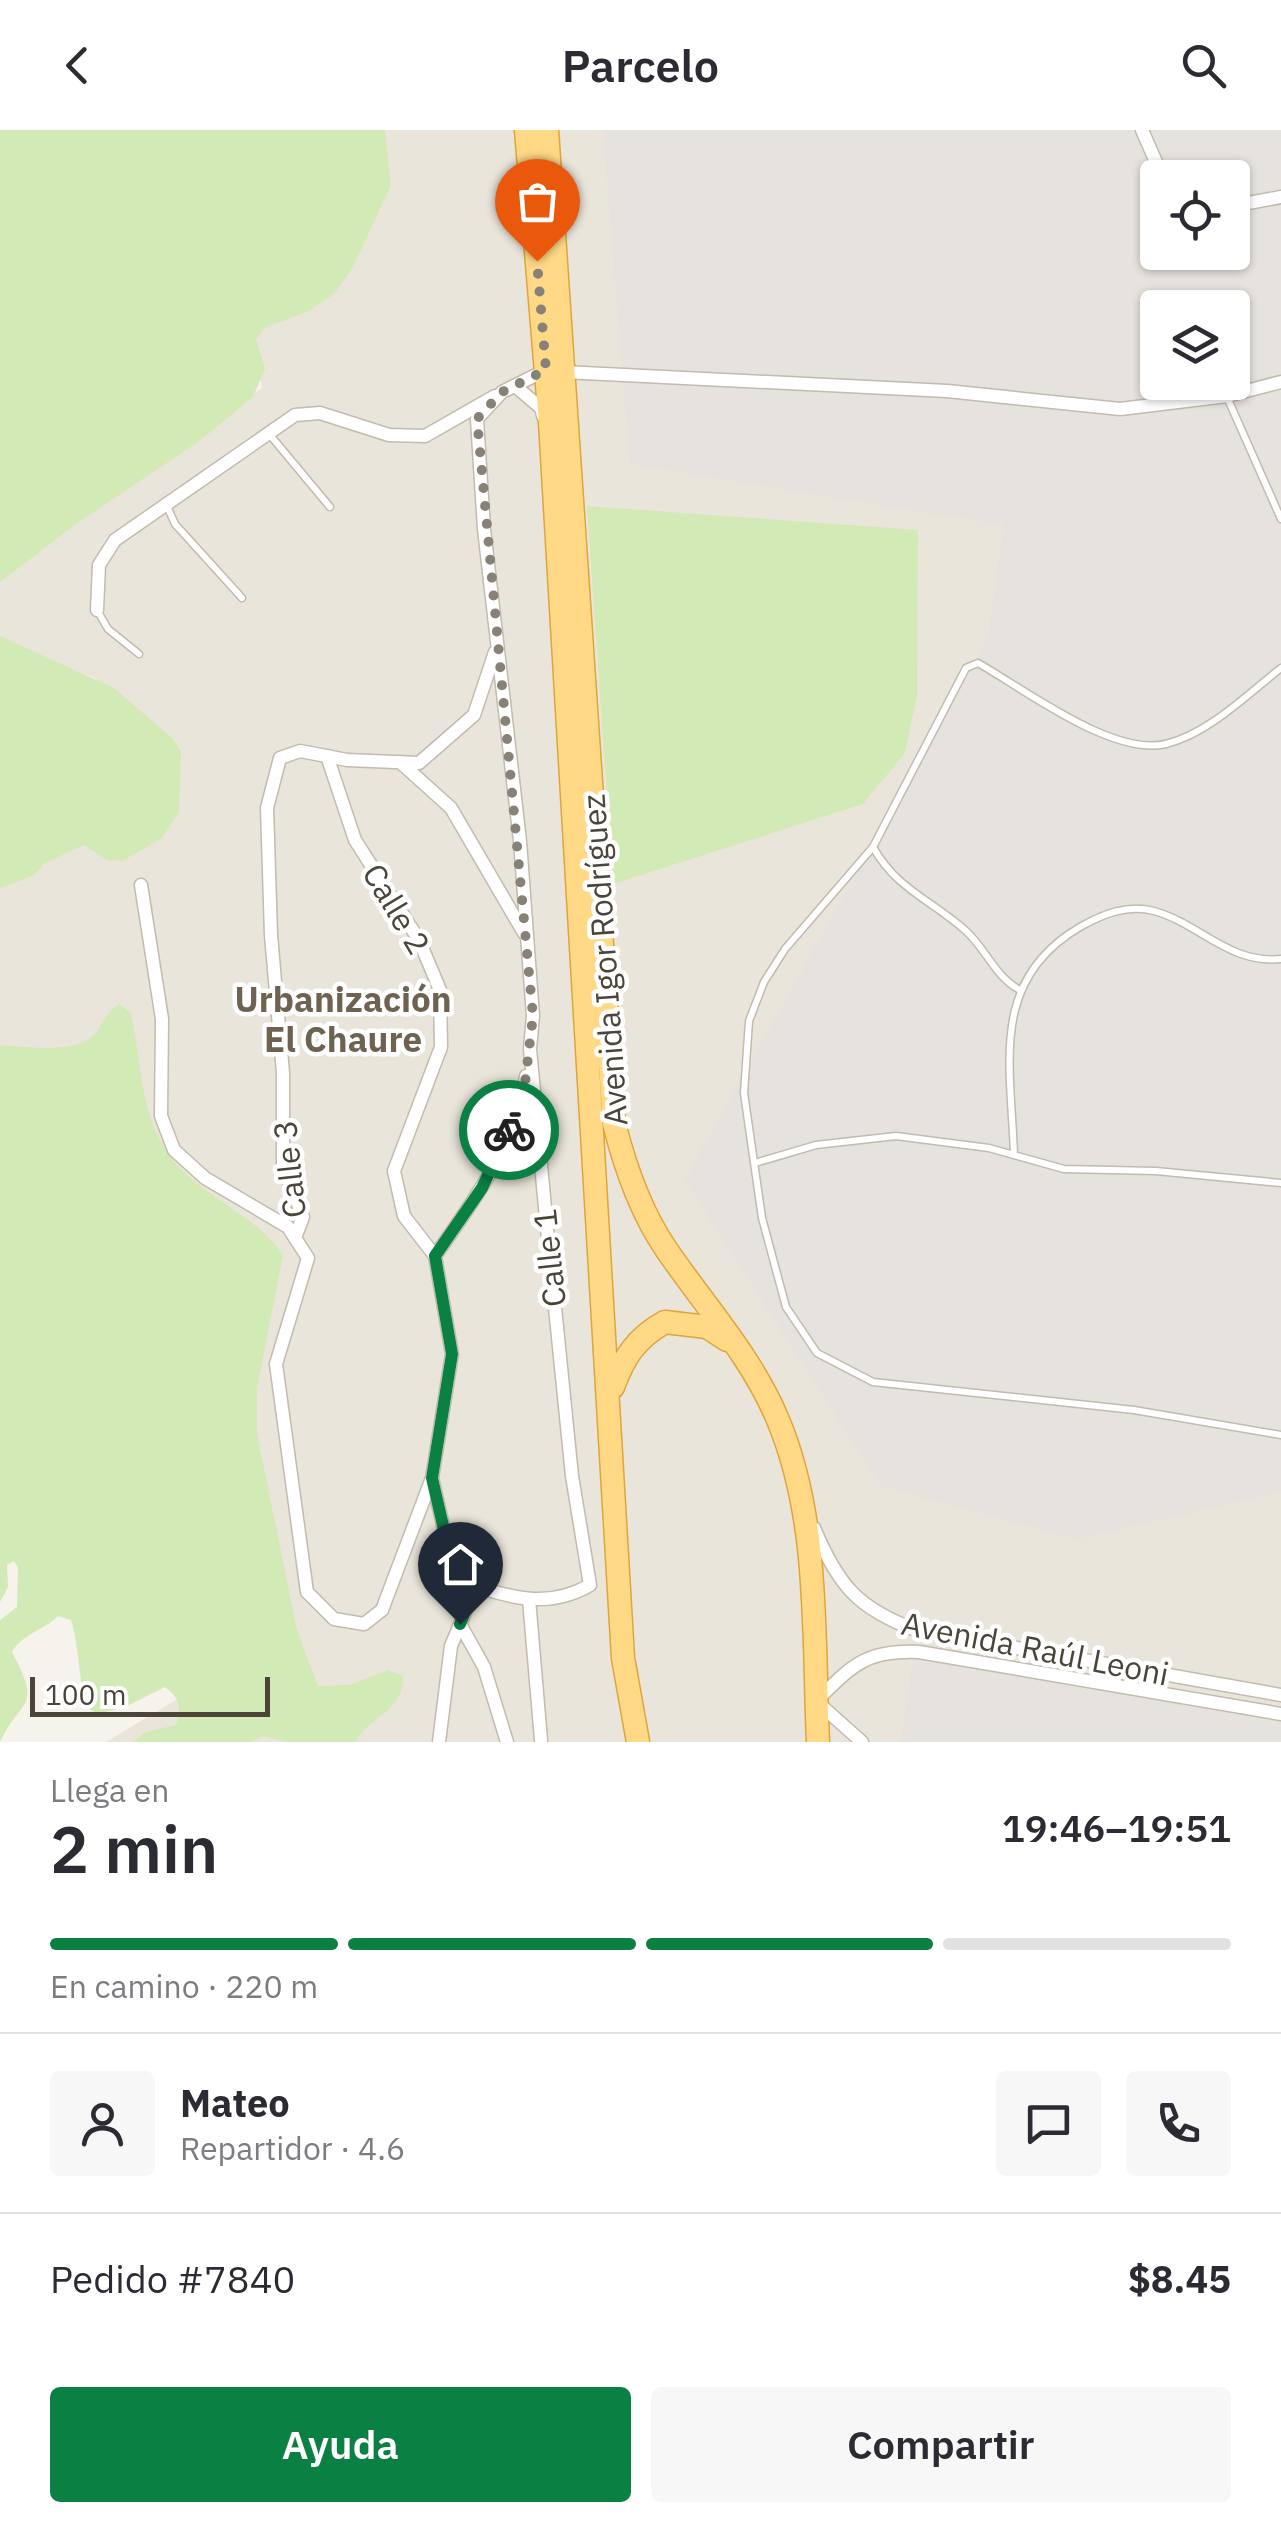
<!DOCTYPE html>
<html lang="es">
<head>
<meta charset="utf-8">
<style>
  body { margin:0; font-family:"IBM Plex Sans",sans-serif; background:#f7f7f7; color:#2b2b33; height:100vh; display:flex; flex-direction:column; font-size:38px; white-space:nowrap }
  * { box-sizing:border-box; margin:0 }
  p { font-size:32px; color:#7c7c81 }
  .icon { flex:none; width:55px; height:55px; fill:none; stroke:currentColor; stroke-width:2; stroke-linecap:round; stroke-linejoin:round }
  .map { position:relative; height:1612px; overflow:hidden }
  .panel { display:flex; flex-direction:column; background:#fff; flex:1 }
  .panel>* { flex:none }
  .fabs { position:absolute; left:1140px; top:30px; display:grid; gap:20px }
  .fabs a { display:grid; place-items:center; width:110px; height:110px; border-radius:10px; background:#fff; box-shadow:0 2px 8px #0004; font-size:50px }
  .scale { position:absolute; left:30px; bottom:25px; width:240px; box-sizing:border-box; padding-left:10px; border:5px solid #4b4439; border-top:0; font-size:28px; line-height:35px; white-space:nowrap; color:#4b4439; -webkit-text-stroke:8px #fff; paint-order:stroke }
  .pin { position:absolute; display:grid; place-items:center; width:85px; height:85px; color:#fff; margin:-102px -42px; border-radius:50% 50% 50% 0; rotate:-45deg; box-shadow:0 0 10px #0007 }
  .pin .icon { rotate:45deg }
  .courier { position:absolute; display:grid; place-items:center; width:100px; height:100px; margin:-50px; border:8px solid #0b8043; border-radius:50%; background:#fff; color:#222; box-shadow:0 2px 12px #0007 }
  .headline em { font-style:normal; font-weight:600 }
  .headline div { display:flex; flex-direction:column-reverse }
  .headline { display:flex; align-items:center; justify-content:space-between; height:170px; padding:0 50px }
  h1 { font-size:65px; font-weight:600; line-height:75px }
  .bar { display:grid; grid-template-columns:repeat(4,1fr); gap:15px 10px; align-content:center; height:120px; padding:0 50px }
  .bar i { height:12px; border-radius:8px; background:#e1e1e2 }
  .bar .selected { background:#0b8043 }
  .bar p { grid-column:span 4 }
  .line { display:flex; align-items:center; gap:25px; padding:0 50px; border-top:2px solid #e1e1e2 }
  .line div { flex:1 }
  .round { display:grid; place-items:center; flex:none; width:105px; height:105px; border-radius:10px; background:#f7f7f7 }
  .primary-button { display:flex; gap:20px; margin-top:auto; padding:20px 50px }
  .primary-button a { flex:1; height:115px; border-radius:10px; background:#0b8043; color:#fff; font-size:40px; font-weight:600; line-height:115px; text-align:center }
  .primary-button a+a { background:#f7f7f7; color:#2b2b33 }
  header { display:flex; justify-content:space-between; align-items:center; height:130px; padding:0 50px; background:#fff; font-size:45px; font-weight:600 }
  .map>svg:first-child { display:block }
</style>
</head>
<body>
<header><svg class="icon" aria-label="back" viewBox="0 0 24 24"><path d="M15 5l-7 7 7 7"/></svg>Parcelo<svg class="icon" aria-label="search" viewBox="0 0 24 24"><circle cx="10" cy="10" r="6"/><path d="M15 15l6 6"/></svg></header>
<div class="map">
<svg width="1281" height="1612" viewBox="0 0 1281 1612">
  <rect width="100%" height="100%" fill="#f6f3ec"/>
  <!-- residential -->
  <path fill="#eae5da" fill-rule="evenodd" d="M370,0H1281V1612H106L274,1511L0,922V706L105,583L95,548L0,515V442L262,258L252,210ZM1158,48H1232V122H1158ZM1158,178H1232V252H1158Z"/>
  <!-- industrial -->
  <g fill="#e6e2dd" fill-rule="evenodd">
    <path d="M603,0H1281V1362L1076,1409L881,1356L685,1050L988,508L1004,395L630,334ZM1158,48H1232V122H1158ZM1158,178H1232V252H1158Z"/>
    <polygon points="914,1523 1281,1593 1281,1612 901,1612"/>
  </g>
  <!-- green -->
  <g fill="#d2eab5">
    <polygon points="0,0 385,0 391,55 352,139 334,164 307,182 266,197 256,209 265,239 253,267 201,310 79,392 0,452"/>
    <polygon points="587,376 918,400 917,565 905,623 863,674 613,754"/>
    <polygon points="0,506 114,558 173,609 181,622 179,682 162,708 122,731 107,730 84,715 45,733 33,746 0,758"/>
    <path d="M119,874L131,883C143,939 139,998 183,1041C215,1073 257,1087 283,1125L257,1259V1304L297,1500L318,1556L349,1555L389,1540L403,1546C404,1583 370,1585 355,1612H288L263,1606L252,1612H133L146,1602L176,1595C182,1577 180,1568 165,1557L125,1577L97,1584L85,1576C79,1548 79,1515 71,1490L58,1486C43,1501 22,1504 12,1522C43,1580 21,1567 0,1612V1490L17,1477L18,1438L14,1431L7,1435L8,1457L0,1472V915C23,917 77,924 94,905C104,893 105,883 119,874Z"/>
  </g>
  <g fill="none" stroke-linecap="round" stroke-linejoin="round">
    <defs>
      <g id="service">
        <polyline points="1227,267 1281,389"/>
        <polyline points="270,305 330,377"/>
        <polyline points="167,376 175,394 242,468"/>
        <polyline points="97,480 108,499 139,524"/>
        <path d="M1281,538C1248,564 1208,604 1166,614C1113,627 1024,559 978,533L966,538L873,717L785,819L764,852L749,891L744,963L762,1088L786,1177L817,1223L873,1252L1134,1280L1281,1305"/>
        <path d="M873,717C896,759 933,771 966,801C986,819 996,848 1020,860"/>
        <path d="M1014,1025C1011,935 989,850 1080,797C1103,784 1127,774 1154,781C1201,794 1228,834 1281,829"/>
        <polyline points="755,1033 816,1015 896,1006 989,1018 1064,1039 1156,1041 1281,1053"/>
      </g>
      <g id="minor">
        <polyline points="1142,0 1163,48"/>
        <polyline points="1232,76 1281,67"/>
        <polyline points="564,242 947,261 1120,279 1227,266 1281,252"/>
        <polyline points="515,256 541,278 543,286"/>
        <polyline points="97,480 99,435 115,410 295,285 320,283 389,305 425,306 495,266"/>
        <polyline points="327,626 355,710 419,810 440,860 441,917 394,1041 404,1086 435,1126 452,1224 432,1348 454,1443 476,1456 451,1516 439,1612"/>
        <polyline points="400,632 451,678 524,803"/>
        <polyline points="141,755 162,889 161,986 174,1020 205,1048 288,1097 295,1108"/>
        <path d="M435,1126C472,1073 518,1012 526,946"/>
        <polyline points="432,1348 382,1480 364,1494 334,1489 307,1462 276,1234 308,1128 295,1108 303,1087 283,1036 283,943 271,805 267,678 280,628 300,621 347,630 419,633 474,585 495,522"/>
        <path d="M814,1398C838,1455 858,1479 916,1500L1281,1565"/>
        <path d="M476,1456C517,1470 552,1477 590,1455L572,1346L546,1088L530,919L533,886L520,711L484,399L477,289L502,262L546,240"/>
        <polyline points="529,1469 541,1610"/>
        <polyline points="460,1494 484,1537 507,1612"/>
        <path d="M862,1612L816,1571C853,1535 865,1520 919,1522L1281,1584"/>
      </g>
      <g id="trunk">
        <polyline points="526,0 550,292 623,1528 638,1612"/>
        <path d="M547,0L614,993C625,1037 640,1081 666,1119C704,1175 752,1227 778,1290C820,1390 813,1506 818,1612"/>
        <path d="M613,1257C624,1227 636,1208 665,1192L707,1197L727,1210"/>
      </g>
    </defs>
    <!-- service casing -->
    <use href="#service" stroke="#c2bbae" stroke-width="9"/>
    <!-- minor casing -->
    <use href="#minor" stroke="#c2bbae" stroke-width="15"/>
    <!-- trunk casing -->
    <use href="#trunk" stroke="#e0a43c" stroke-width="25"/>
    <!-- service -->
    <use href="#service" stroke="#fff" stroke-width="6"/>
    <!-- minor -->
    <use href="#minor" stroke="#fff" stroke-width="12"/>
    <!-- trunk -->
    <use href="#trunk" stroke="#ffd985" stroke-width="22"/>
  </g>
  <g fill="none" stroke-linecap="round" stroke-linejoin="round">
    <!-- done -->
    <polyline stroke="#878178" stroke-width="10" stroke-dasharray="0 18" points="509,1000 523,970 533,886 477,289 502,262 546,240 537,131"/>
    <!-- route -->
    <polyline stroke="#0b8043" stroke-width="12" points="460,1494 476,1456 454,1443 432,1348 452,1224 435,1126 482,1058 509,1000"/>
  </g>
  <g text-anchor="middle" stroke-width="9" stroke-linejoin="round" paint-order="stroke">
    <!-- street labels -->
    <g font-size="32" fill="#4b4439" stroke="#fff">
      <text transform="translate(396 779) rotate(59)" y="11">Calle 2</text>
      <text transform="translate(605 830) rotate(-94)" y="11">Avenida Igor Rodríguez</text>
      <text transform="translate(290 1039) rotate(-96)" y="11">Calle 3</text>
      <text transform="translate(550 1128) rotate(-96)" y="11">Calle 1</text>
      <text transform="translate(1035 1519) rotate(11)" y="11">Avenida Raúl Leoni</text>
    </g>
    <!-- neighbourhood labels -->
    <g font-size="35" font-weight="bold" fill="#6e6250" stroke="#fff">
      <text x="343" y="882">Urbanización<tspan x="343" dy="40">El Chaure</tspan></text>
    </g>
  </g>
</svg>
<div class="fabs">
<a><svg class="icon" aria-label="locate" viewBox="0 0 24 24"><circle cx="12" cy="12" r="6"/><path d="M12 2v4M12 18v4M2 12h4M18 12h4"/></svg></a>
<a><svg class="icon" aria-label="layers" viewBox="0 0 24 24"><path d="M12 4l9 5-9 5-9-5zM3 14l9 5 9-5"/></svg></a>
</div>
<div class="scale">100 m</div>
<div class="pin" style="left:537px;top:131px;background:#ea580c"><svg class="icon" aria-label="bag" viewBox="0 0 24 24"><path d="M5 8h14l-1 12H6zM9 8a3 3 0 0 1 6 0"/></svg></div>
<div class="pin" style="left:460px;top:1494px;background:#1f2937"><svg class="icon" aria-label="home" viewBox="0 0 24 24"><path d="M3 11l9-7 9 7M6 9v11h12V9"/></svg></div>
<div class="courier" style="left:509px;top:1000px"><svg class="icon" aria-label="bike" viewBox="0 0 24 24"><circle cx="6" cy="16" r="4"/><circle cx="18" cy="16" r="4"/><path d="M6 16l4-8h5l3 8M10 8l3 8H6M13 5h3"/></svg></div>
</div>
<section class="panel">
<div class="headline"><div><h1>2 min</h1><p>Llega en</p></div><em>19:46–19:51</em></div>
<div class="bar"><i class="selected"></i><i class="selected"></i><i class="selected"></i><i></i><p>En camino · 220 m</p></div>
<div class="line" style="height:180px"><a class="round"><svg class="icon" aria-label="person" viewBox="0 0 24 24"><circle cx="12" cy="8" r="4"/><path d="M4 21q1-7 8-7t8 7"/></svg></a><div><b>Mateo</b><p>Repartidor · 4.6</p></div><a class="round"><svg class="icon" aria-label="chat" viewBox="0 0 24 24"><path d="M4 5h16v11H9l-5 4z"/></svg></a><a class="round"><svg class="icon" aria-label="phone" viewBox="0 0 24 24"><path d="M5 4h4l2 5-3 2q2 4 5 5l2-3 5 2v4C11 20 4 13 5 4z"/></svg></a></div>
<div class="line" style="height:130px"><div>Pedido #7840</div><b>$8.45</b></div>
<div class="primary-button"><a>Ayuda</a><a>Compartir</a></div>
</section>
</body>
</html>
